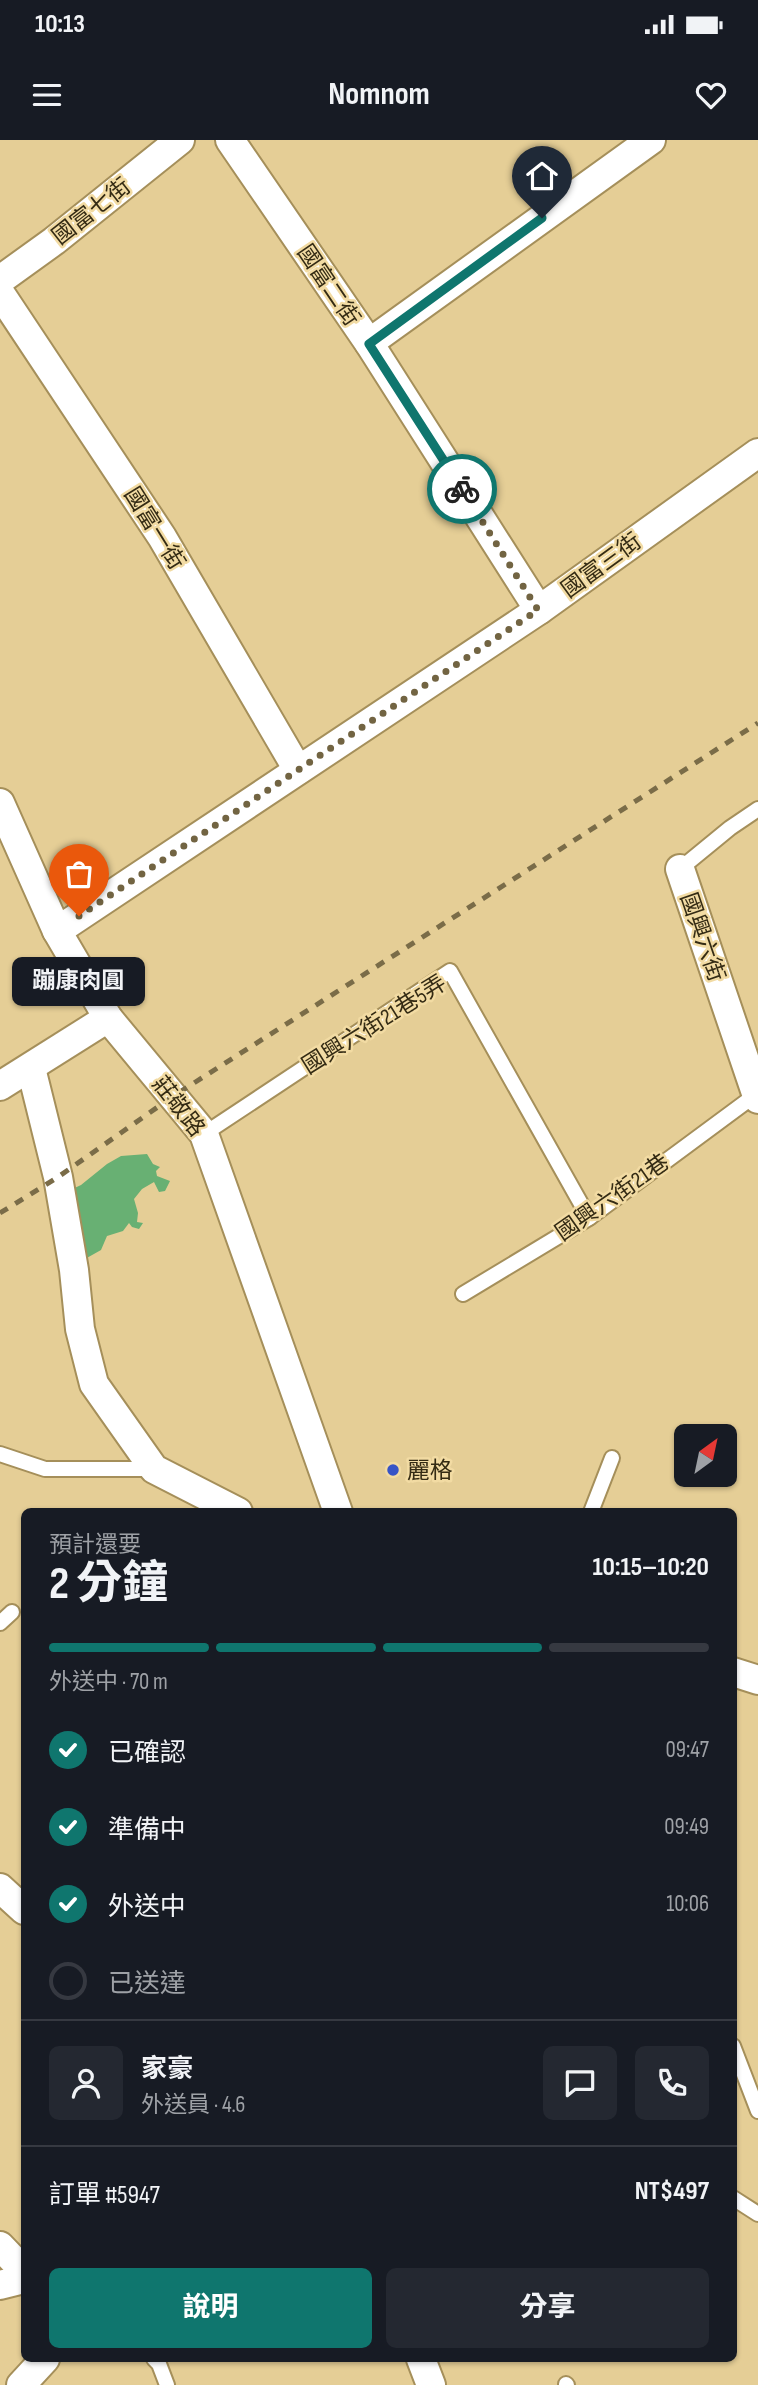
<!DOCTYPE html>
<html lang="zh-TW">
<head>
<meta charset="utf-8">
<style>
  body { margin:0; font-family:"Sofia Sans Condensed","Noto Sans TC",sans-serif; background:#242831; color:#f1f3f6; height:100vh; display:flex; flex-direction:column; font-size:26px; white-space:nowrap }
  * { box-sizing:border-box; margin:0 }
  p { font-size:23px; color:#9ea1a6 }
  .icon { flex:none; width:38px; height:38px; fill:none; stroke:currentColor; stroke-width:2; stroke-linecap:round; stroke-linejoin:round }
  .map { position:relative; flex:1; overflow:hidden }
  .details { position:absolute; left:21px; top:1368px; width:716px; height:854px; display:flex; flex-direction:column; background:#171b24; border-radius:10px; box-shadow:0 2px 5px #0004 }
  .details>* { flex:none }
  .needle { width:46px; rotate:33deg }
  .controls { position:absolute; left:674px; top:1284px; display:grid; gap:14px }
  .controls a { display:grid; place-items:center; width:63px; height:63px; border-radius:10px; background:#171b24; box-shadow:0 2px 5px #0004; font-size:35px }
  .pin { position:absolute; display:grid; place-items:center; width:60px; height:60px; color:#fff; margin:-72px -30px; border-radius:50% 50% 50% 0; rotate:-45deg; box-shadow:0 0 7px #0007 }
  .pin .icon { rotate:45deg }
  .courier { position:absolute; display:grid; place-items:center; width:70px; height:70px; margin:-35px; border:5px solid #0f766e; border-radius:50%; background:#fff; color:#222; box-shadow:0 2px 9px #0007 }
  .bubble { position:absolute; height:49px; border-radius:10px; background:#171b24; box-shadow:0 2px 5px #0004; font-size:23px; font-weight:700; line-height:49px; text-align:center }
  .head em { font-style:normal; font-weight:700 }
  .head div { display:flex; flex-direction:column-reverse }
  .head { display:flex; align-items:center; justify-content:space-between; height:119px; padding:0 28px }
  h1 { font-size:46px; font-weight:700; line-height:52px }
  .bar { display:grid; grid-template-columns:repeat(4,1fr); gap:10px 7px; align-content:center; height:84px; padding:0 28px }
  .bar i { height:9px; border-radius:5px; background:#363941 }
  .bar .selected { background:#0f766e }
  .bar p { grid-column:span 4 }
  .line { display:flex; align-items:center; gap:18px; padding:0 28px; border-top:2px solid #363941 }
  .line div { flex:1 }
  .round { display:grid; place-items:center; flex:none; width:74px; height:74px; border-radius:10px; background:#242831 }
  ol { padding:0 28px; list-style:none }
  li { display:flex; align-items:center; gap:21px; height:77px }
  li p { margin-inline-start:auto }
  li .icon { padding:7px; border-radius:50%; background:#0f766e; color:#fff; stroke-width:4 }
  li:last-child { color:#9ea1a6 }
  li i { width:38px; height:38px; border:4px solid #363941; border-radius:50% }
  .action { display:flex; gap:14px; margin-top:auto; padding:14px 28px }
  .action a { flex:1; height:80px; border-radius:10px; background:#0f766e; color:#fff; font-size:28px; font-weight:700; line-height:80px; text-align:center }
  .action a+a { background:#242831; color:#f1f3f6 }
  .status { display:flex; justify-content:space-between; align-items:center; height:49px; padding:0 35px; background:#171b24; direction:ltr }
  .status svg { height:19px; fill:currentColor }
  header { display:flex; justify-content:space-between; align-items:center; height:91px; padding:0 28px; background:#171b24; font-size:32px; font-weight:700 }
  .map>svg:first-child { display:block }
</style>
</head>
<body>
<div class="status"><b>10:13</b><svg viewBox="0 0 49 12"><path d="M0 12V9h3v3zM5 12V6h3v6zM10 12V3h3v9zM15 12V0h3v12zM26 1h20v11H26zM47 4h2v5h-2z"/></svg></div>
<header><svg class="icon" aria-label="menu" viewBox="0 0 24 24"><path d="M4 6h16M4 12h16M4 18h16"/></svg>Nomnom<svg class="icon" aria-label="heart" viewBox="0 0 24 24"><path d="M12 20l-8-8c-3-5 5-10 8-4 3-6 11-1 8 4z"/></svg></header>
<div class="map">
<svg width="758" height="2245" viewBox="0 0 758 2245">
  <rect width="100%" height="100%" fill="#e5ce96"/>
  <!-- forest -->
  <polygon fill="#68b073" points="147,1014 153,1024 160,1027 156,1031 157,1036 170,1041 165,1051 159,1052 154,1042 142,1049 134,1059 138,1073 137,1082 143,1083 139,1089 132,1087 129,1083 123,1091 107,1096 101,1110 85,1119 57,1083 49,1079 50,1069 66,1052 81,1045 107,1024 121,1016"/>
  <g fill="none" stroke-linecap="round" stroke-linejoin="round">
    <defs>
      <g id="lane">
        <polyline points="680,729 730,688 758,669"/>
        <polyline points="204,994 450,831 589,1078"/>
        <polyline points="463,1154 589,1078 758,953"/>
        <polyline points="0,1314 45,1329 154,1329"/>
        <polyline points="591,1372 612,1318"/>
        <polyline points="0,1483 12,1472"/>
        <polyline points="733,1906 758,1971"/>
        <polyline points="733,2058 758,2074"/>
        <polyline points="154,2219 159,2224 167,2245"/>
        <polyline points="566,2244 567,2245"/>
      </g>
      <g id="street">
        <polyline points="230,0 369,203 539,470"/>
        <polyline points="0,140 54,101 180,0"/>
        <polyline points="0,153 162,397 298,630"/>
        <polyline points="369,203 651,0"/>
        <polyline points="0,663 57,791 108,878 204,994 338,1372"/>
        <polyline points="680,729 758,959"/>
        <polyline points="57,791 539,470 758,313"/>
        <polyline points="31,928 58,1037 74,1130 80,1189 94,1244 154,1329 238,1372"/>
        <polyline points="0,946 108,878"/>
        <polyline points="733,1532 758,1540"/>
        <polyline points="0,1748 24,1770"/>
        <polyline points="0,2106 24,2131"/>
        <polyline points="0,2145 24,2139"/>
        <polyline points="421,2219 431,2245"/>
        <polyline points="21,2245 45,2219"/>
      </g>
    </defs>
    <!-- lane casing -->
    <use href="#lane" stroke="#a58f5a" stroke-width="18"/>
    <!-- street casing -->
    <use href="#street" stroke="#a58f5a" stroke-width="32"/>
    <!-- lane -->
    <use href="#lane" stroke="#fff" stroke-width="14"/>
    <!-- street -->
    <use href="#street" stroke="#fff" stroke-width="28"/>
    <!-- rail -->
    <polyline stroke="#7a6c48" stroke-width="5" stroke-dasharray="9 9" stroke-linecap="butt" points="0,1073 58,1037 172,957 758,583"/>
  </g>
  <g fill="none" stroke-linecap="round" stroke-linejoin="round">
    <!-- done -->
    <polyline stroke="#726442" stroke-width="7" stroke-dasharray="0 12.6" points="79,776 538,470 462,349"/>
    <!-- route -->
    <polyline stroke="#0f766e" stroke-width="9" points="462,349 369,204 542,78"/>
  </g>
  <!-- markers -->
  <circle fill="#3754c6" stroke="#f2dba3" stroke-width="2.5" cx="393" cy="1330" r="7"/>
  <g text-anchor="middle" stroke-width="5" stroke-linejoin="round" paint-order="stroke">
    <!-- street labels -->
    <g font-size="23" fill="#342b14" stroke="#f2dba3">
      <text transform="translate(91 71) rotate(-38)" y="8">國富七街</text>
      <text transform="translate(329 145) rotate(56)" y="8">國富二街</text>
      <text transform="translate(155 388) rotate(58)" y="8">國富一街</text>
      <text transform="translate(601 425) rotate(-36)" y="8">國富三街</text>
      <text transform="translate(703 797) rotate(71)" y="8">國興六街</text>
      <text transform="translate(374 884) rotate(-32)" y="8">國興六街21巷5弄</text>
      <text transform="translate(179 966) rotate(52)" y="8">莊敬路</text>
      <text transform="translate(612 1057) rotate(-35)" y="8">國興六街21巷</text>
    </g>
    <!-- poi labels -->
    <g font-size="23" fill="#342b14" stroke="#f2dba3" text-anchor="start">
      <text x="407" y="1338">麗格</text>
    </g>
  </g>
</svg>
<div class="controls">
<a><svg class="needle" viewBox="-14 -14 28 28"><path d="M0-13l5 13h-10z" fill="#e53935"/><path d="M0 13l5-13h-10z" fill="#9ea1a6"/></svg></a>
</div>
<div class="pin" style="left:79px;top:776px;background:#ea580c"><svg class="icon" aria-label="bag" viewBox="0 0 24 24"><path d="M5 8h14l-1 12H6zM9 8a3 3 0 0 1 6 0"/></svg></div>
<div class="pin" style="left:542px;top:78px;background:#1f2937"><svg class="icon" aria-label="home" viewBox="0 0 24 24"><path d="M3 11l9-7 9 7M6 9v11h12V9"/></svg></div>
<div class="courier" style="left:462px;top:349px"><svg class="icon" aria-label="bike" viewBox="0 0 24 24"><circle cx="6" cy="16" r="4"/><circle cx="18" cy="16" r="4"/><path d="M6 16l4-8h5l3 8M10 8l3 8H6M13 5h3"/></svg></div>
<div class="bubble" style="left:12px;top:817px;width:133px">蹦康肉圓</div>
<section class="details">
<div class="head"><div><h1>2 分鐘</h1><p>預計還要</p></div><em>10:15–10:20</em></div>
<div class="bar"><i class="selected"></i><i class="selected"></i><i class="selected"></i><i></i><p>外送中 · 70 m</p></div>
<ol>
<li><svg class="icon" aria-label="check" viewBox="0 0 24 24"><path d="M5 12l5 5 9-10"/></svg>已確認<p>09:47</p></li>
<li><svg class="icon" aria-label="check" viewBox="0 0 24 24"><path d="M5 12l5 5 9-10"/></svg>準備中<p>09:49</p></li>
<li><svg class="icon" aria-label="check" viewBox="0 0 24 24"><path d="M5 12l5 5 9-10"/></svg>外送中<p>10:06</p></li>
<li><i></i>已送達</li>
</ol>
<div class="line" style="height:126px"><a class="round"><svg class="icon" aria-label="person" viewBox="0 0 24 24"><circle cx="12" cy="8" r="4"/><path d="M4 21q1-7 8-7t8 7"/></svg></a><div><b>家豪</b><p>外送員 · 4.6</p></div><a class="round"><svg class="icon" aria-label="chat" viewBox="0 0 24 24"><path d="M4 5h16v11H9l-5 4z"/></svg></a><a class="round"><svg class="icon" aria-label="phone" viewBox="0 0 24 24"><path d="M5 4h4l2 5-3 2q2 4 5 5l2-3 5 2v4C11 20 4 13 5 4z"/></svg></a></div>
<div class="line" style="height:91px"><div>訂單 #5947</div><b>NT$497</b></div>
<div class="action"><a>說明</a><a>分享</a></div>
</section>
</div>
</body>
</html>
